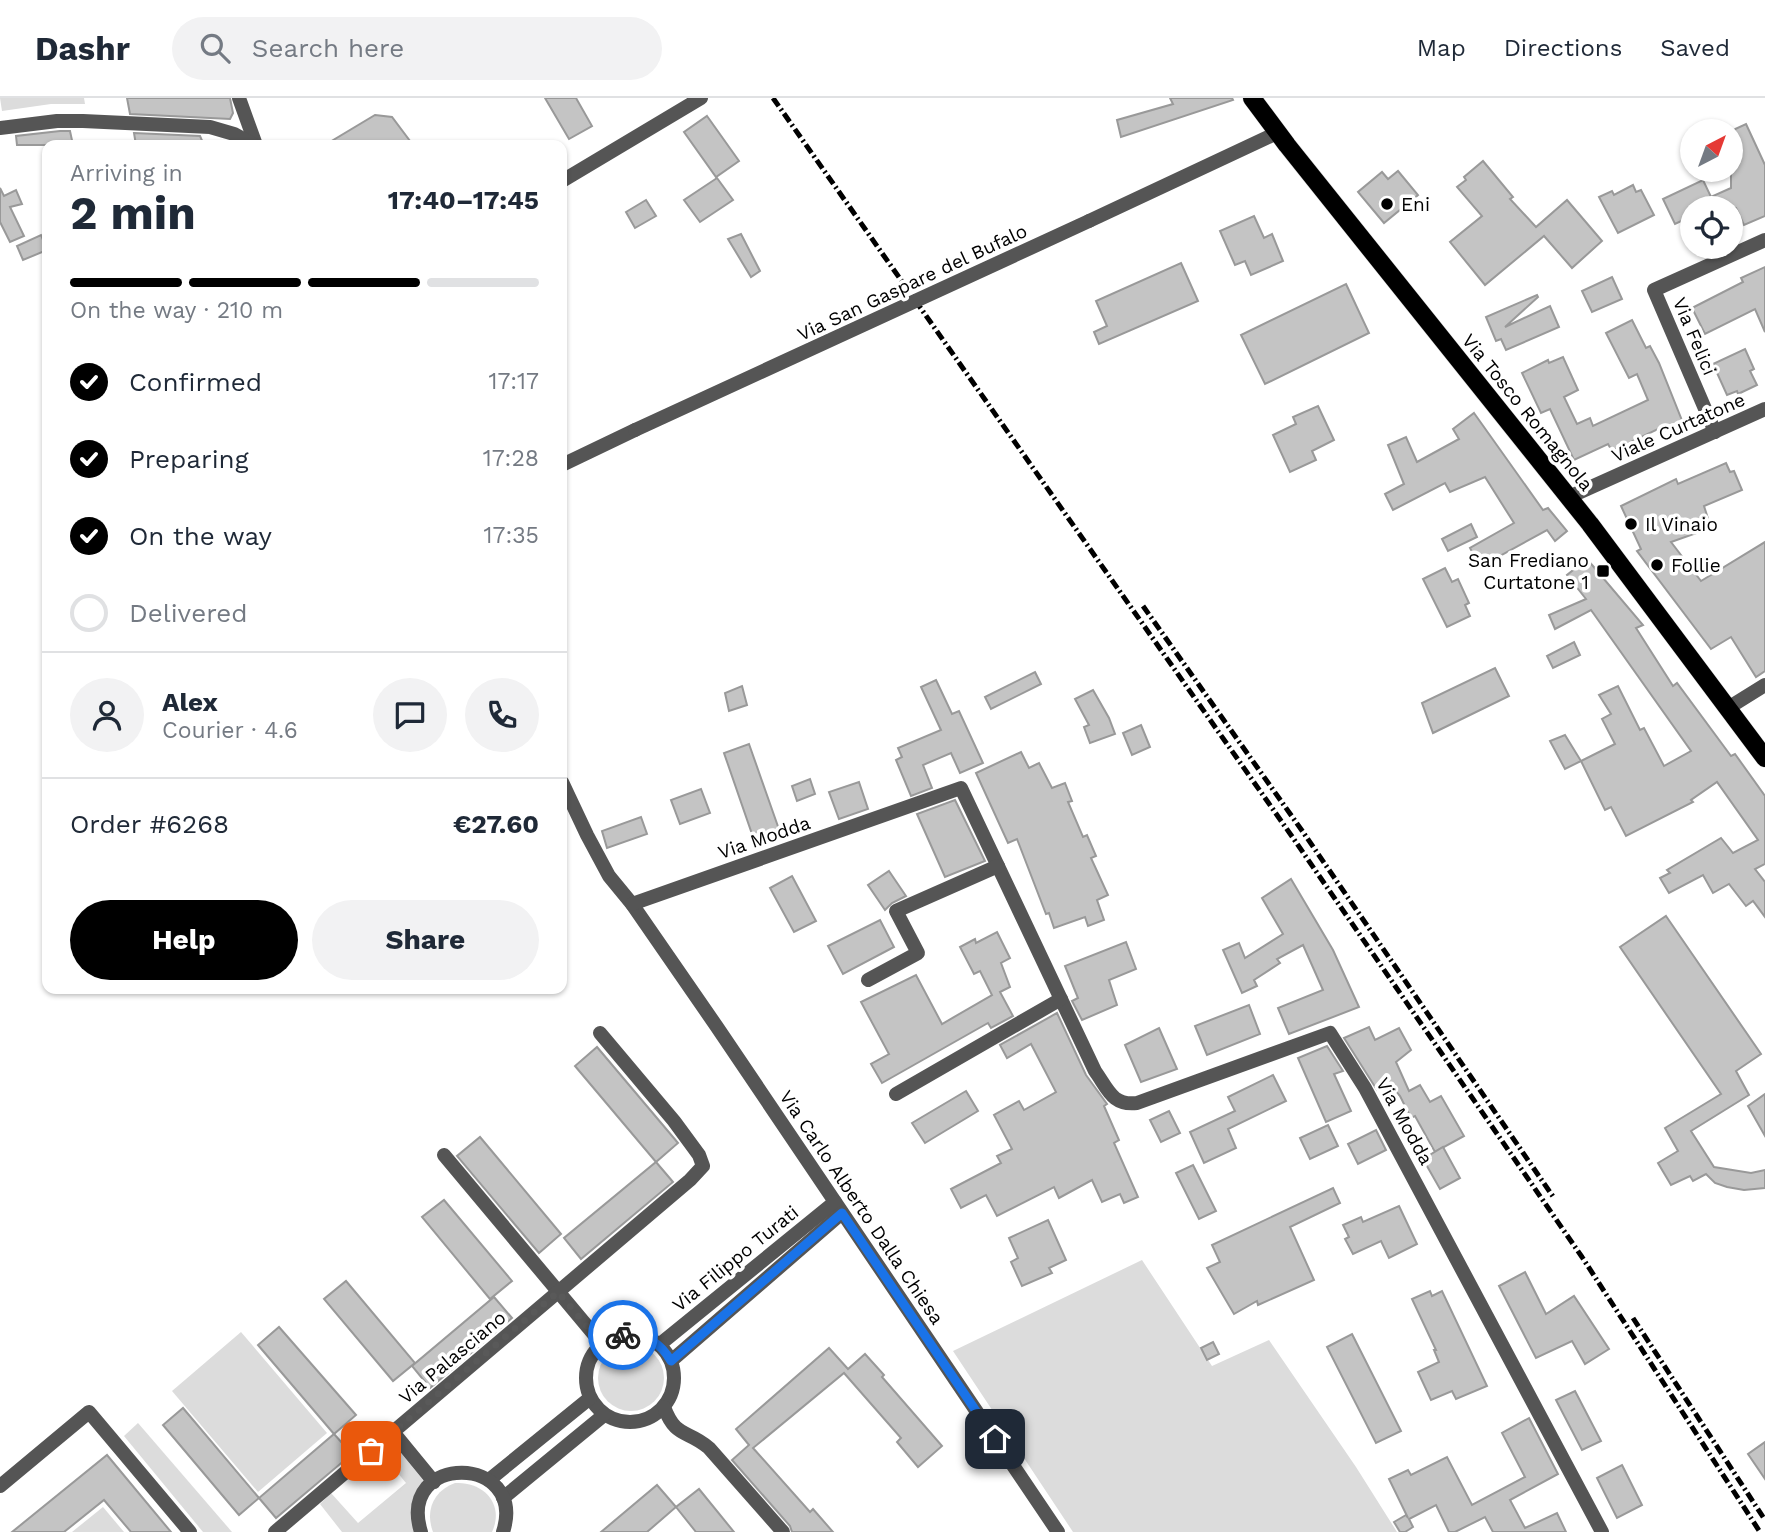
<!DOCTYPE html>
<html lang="en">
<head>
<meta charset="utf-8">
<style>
  body { margin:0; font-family:"Work Sans",sans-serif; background:#f2f2f3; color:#1f2937; height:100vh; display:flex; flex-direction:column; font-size:26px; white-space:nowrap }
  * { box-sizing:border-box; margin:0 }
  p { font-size:23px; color:#747a83 }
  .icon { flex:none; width:38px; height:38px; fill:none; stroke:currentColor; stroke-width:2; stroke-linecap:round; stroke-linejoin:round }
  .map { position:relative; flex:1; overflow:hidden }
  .sheet { position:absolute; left:42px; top:42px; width:525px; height:854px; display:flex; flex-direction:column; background:#fff; border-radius:14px; box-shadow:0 2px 5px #0004 }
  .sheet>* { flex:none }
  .needle { width:46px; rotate:41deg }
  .tools { position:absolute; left:1680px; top:21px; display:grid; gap:14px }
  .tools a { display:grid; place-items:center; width:63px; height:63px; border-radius:50%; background:#fff; box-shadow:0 2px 5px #0004; font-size:35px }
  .pin { position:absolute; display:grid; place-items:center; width:60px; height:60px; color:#fff; margin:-30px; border-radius:14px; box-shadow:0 4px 10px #0006 }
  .courier { position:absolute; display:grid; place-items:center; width:70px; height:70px; margin:-35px; border:5px solid #1a73e8; border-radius:50%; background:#fff; color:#222; box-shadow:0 2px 9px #0007 }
  .summary em { font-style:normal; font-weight:700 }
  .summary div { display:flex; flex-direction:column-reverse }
  .summary { display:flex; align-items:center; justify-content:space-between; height:119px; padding:0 28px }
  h1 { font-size:46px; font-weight:700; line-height:52px }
  .bar { display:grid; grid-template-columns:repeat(4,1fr); gap:10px 7px; align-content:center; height:84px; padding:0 28px }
  .bar i { height:9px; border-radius:5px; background:#e0e1e3 }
  .bar .active { background:#000 }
  .bar p { grid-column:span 4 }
  .line { display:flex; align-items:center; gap:18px; padding:0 28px; border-top:2px solid #e0e1e3 }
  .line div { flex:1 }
  .round { display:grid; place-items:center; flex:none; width:74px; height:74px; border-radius:37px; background:#f2f2f3 }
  ol { padding:0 28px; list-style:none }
  li { display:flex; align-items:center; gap:21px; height:77px }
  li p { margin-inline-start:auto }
  li .icon { padding:7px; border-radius:50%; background:#000; color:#fff; stroke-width:4 }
  li:last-child { color:#747a83 }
  li i { width:38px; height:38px; border:4px solid #e0e1e3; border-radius:50% }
  .primary-button { display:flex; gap:14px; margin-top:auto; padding:14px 28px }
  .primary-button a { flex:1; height:80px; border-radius:42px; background:#000; color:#fff; font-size:28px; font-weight:700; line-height:80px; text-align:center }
  .primary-button a+a { background:#f2f2f3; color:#1f2937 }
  header { display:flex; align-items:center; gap:42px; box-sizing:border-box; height:98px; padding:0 35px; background:#fff; border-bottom:2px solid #e0e1e3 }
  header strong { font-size:33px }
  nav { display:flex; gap:38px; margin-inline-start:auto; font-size:24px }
  .search { width:490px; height:63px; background:#f2f2f3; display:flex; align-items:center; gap:18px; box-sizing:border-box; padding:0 24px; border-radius:38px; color:#747a83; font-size:26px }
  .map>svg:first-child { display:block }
</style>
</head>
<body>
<header>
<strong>Dashr</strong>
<div class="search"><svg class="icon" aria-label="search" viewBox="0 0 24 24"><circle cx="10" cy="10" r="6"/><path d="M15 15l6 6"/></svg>Search here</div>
<nav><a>Map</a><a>Directions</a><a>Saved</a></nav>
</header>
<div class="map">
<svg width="1765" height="1434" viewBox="0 0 1765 1434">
  <rect width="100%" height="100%" fill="#fff"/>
  <!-- green -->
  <g fill="#dcdcdc">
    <polygon points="0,0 84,0 85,6 51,6 2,13"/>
    <polygon points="1142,1162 1212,1268 1269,1242 1356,1369 1397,1434 1073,1434 953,1253"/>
    <polygon points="241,1234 327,1335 258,1394 172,1293"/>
    <circle cx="631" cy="1280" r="33"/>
    <polygon points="138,1325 232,1434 203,1434 124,1338"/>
    <polygon points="392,1344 423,1382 413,1417 415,1434 342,1434 320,1406 331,1395 358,1425 406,1385 380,1353"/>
    <path d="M455,1385C483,1383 505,1406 492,1434H433C425,1413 433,1393 455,1385Z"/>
    <polygon points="103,1409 124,1434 72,1434"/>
  </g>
  <!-- building -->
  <g fill="#c4c4c4" stroke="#999" stroke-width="2">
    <polygon points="127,0 230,0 233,15 230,21 130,16"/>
    <polygon points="545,0 576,0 592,28 569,41"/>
    <polygon points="1170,0 1232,0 1233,2 1121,39 1117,22 1173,6"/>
    <polygon points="375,17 392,19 413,47 325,47"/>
    <polygon points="707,18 739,63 716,79 684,34"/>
    <polygon points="1746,26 1765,67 1765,118 1744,127 1736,110 1692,110 1692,118 1675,126 1663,101 1703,82 1711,99 1731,90 1731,33"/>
    <polygon points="60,33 70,33 73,47 17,47 16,38"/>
    <polygon points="134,35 200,38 204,47 136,47"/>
    <polygon points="1483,63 1513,99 1510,101 1536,129 1567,102 1602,143 1572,170 1544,138 1485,187 1450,144 1482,118 1457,89 1466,82 1464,79"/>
    <polygon points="1398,73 1418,97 1384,125 1358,94 1382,74 1388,81"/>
    <polygon points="717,80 733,102 700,124 684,102"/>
    <polygon points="1633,87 1636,94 1641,92 1654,117 1618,135 1599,99 1612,93 1614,97"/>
    <polygon points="0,90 4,98 16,92 22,106 10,109 24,138 10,144 0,124"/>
    <polygon points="646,102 656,118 635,130 626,114"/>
    <polygon points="1254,118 1264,140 1272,136 1283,163 1251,177 1245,163 1235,167 1220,133"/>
    <polygon points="741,136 760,173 751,179 728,141"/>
    <polygon points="41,137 47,152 23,162 17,148"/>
    <polygon points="1181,165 1198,203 1099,246 1094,234 1107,228 1096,203"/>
    <polygon points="1765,169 1765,234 1755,211 1705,236 1692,210 1743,184 1741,180"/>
    <polygon points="1612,179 1622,201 1592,214 1582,193"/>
    <polygon points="1346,186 1369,235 1265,286 1241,237"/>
    <polygon points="1537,197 1538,199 1505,229 1550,208 1559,229 1506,252 1501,241 1496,243 1486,219"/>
    <polygon points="1632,222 1646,250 1650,248 1659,265 1683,325 1662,334 1660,330 1612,353 1608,346 1574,362 1550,311 1541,315 1522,275 1548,262 1549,265 1563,259 1578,292 1564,299 1577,326 1590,320 1593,328 1648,302 1637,276 1629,280 1606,235"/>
    <polygon points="1745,251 1754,271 1750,273 1757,287 1738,296 1737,293 1727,297 1713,266"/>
    <polygon points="1318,308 1334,342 1312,353 1316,362 1290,374 1273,337 1296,326 1293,319"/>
    <polygon points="1474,315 1543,412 1548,410 1567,433 1555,443 1547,432 1480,469 1470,450 1514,425 1485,379 1450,394 1445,385 1393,412 1385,396 1404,386 1388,347 1406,339 1417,364 1459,341 1453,331"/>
    <polygon points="1726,365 1730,374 1734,373 1742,392 1704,408 1711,430 1671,444 1701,483 1765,444 1765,573 1756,579 1731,539 1711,551 1637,453 1641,451 1621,408 1676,381 1678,386"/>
    <polygon points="1471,426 1477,439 1448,453 1442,441"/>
    <polygon points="1587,461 1643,527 1636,530 1673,588 1677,585 1731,658 1735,656 1765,698 1765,766 1755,771 1765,784 1765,819 1753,803 1746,808 1729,786 1713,795 1703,777 1669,795 1660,780 1670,775 1667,772 1721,740 1733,755 1758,742 1717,684 1691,702 1693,704 1626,738 1611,709 1605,712 1581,663 1615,646 1602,621 1611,616 1599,597 1618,588 1640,632 1644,630 1664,668 1691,653 1591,512 1555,531 1549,517 1586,501 1567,477"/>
    <polygon points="1445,470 1452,484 1458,481 1469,505 1465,507 1470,518 1447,529 1423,481"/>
    <polygon points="1574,544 1580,557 1553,570 1547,558"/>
    <polygon points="1495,570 1509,598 1433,635 1422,605"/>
    <polygon points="1035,574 1041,586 991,611 985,599"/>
    <polygon points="936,582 952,616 959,613 983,665 960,675 951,655 923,667 932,690 911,698 896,662 902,659 898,650 941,632 921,589"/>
    <polygon points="742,588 747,607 729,613 725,595"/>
    <polygon points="1093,592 1109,620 1115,636 1090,645 1084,629 1089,627 1075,601"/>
    <polygon points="1141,627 1150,649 1132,657 1123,635"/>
    <polygon points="1565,637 1581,663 1565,671 1550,643"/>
    <polygon points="749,646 781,737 762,743 759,734 752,736 724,655"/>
    <polygon points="1021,654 1029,670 1039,665 1052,690 1065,685 1072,703 1068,704 1083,739 1087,737 1096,758 1091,760 1108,797 1097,802 1104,822 1088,828 1085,819 1054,830 1049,815 1046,816 1017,741 1008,745 976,675"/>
    <polygon points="810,681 815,696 797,703 792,688"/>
    <polygon points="859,684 868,711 839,721 829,694"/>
    <polygon points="701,691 710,715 680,726 671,702"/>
    <polygon points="955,702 985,763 945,779 917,716"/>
    <polygon points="641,719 647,736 607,750 602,733"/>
    <polygon points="889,773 906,798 892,805 885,812 868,787"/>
    <polygon points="792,778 816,823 794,834 770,790"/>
    <polygon points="1291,781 1333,852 1359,909 1289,936 1278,910 1323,892 1303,847 1277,861 1280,865 1254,882 1257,888 1242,895 1223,852 1239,845 1245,860 1283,836 1262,800"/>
    <polygon points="1666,818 1761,956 1736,973 1749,997 1691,1033 1714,1069 1751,1075 1765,1072 1765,1090 1744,1092 1727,1089 1715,1085 1706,1076 1693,1083 1690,1078 1671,1087 1658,1065 1678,1053 1665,1030 1721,996 1620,849"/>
    <polygon points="880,822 894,849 843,876 828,848"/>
    <polygon points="997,834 1010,860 1001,865 1010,889 1000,894 1013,918 991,930 988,925 882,985 871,966 889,956 861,904 916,877 942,926 992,897 980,873 974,876 960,849 975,841 976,845"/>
    <polygon points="1126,844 1136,871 1109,882 1117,907 1082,922 1072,903 1078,900 1065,868"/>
    <polygon points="1249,907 1260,936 1207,957 1195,928"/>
    <polygon points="1057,915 1086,977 1107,1006 1104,1008 1119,1042 1114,1045 1138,1099 1124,1105 1120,1096 1102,1104 1092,1082 1059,1100 1054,1089 997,1118 986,1097 961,1110 951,1091 1001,1065 997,1058 1012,1051 994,1017 1019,1003 1024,1012 1056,994 1031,946 1007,960 1000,947"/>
    <polygon points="1369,929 1375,942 1399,930 1411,952 1396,964 1409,993 1420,987 1430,1004 1441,998 1464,1038 1435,1054 1415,1018 1411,1020 1400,998 1389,985 1377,992 1344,940"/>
    <polygon points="1159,930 1177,971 1141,984 1125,947"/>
    <polygon points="1327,948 1343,973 1334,976 1351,1013 1326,1024 1298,960"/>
    <polygon points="597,949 678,1045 656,1064 575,968"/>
    <polygon points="1273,977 1286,1003 1228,1031 1236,1050 1204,1065 1190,1034 1235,1013 1228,999"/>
    <polygon points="966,993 978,1013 925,1045 912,1025"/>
    <polygon points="1765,996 1765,1038 1748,1008"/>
    <polygon points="1169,1013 1180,1035 1161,1044 1150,1022"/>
    <polygon points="1328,1027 1338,1048 1310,1061 1300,1040"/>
    <polygon points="1376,1032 1386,1052 1358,1066 1348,1046"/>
    <polygon points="480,1039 561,1136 539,1155 457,1058"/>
    <polygon points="1443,1049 1460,1080 1440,1091 1423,1061"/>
    <polygon points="656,1064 673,1084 581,1161 564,1140"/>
    <polygon points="1193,1067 1216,1113 1199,1121 1176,1075"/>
    <polygon points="1333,1090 1340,1105 1290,1129 1314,1182 1258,1207 1257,1203 1234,1216 1207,1170 1220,1164 1212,1147"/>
    <polygon points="444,1102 512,1183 490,1201 422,1119"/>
    <polygon points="1399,1108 1417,1146 1389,1160 1381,1143 1353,1156 1345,1141 1349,1139 1343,1127 1361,1119 1363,1124"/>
    <polygon points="1048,1122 1066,1162 1049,1170 1052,1175 1022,1188 1011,1164 1018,1160 1009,1140"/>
    <polygon points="1525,1174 1546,1216 1574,1198 1609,1251 1585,1266 1572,1243 1536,1260 1499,1188"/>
    <polygon points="346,1183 415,1265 393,1283 324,1201"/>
    <polygon points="1430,1193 1432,1198 1442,1193 1487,1288 1456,1301 1452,1293 1431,1302 1418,1274 1439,1264 1434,1252 1436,1252 1412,1201"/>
    <polygon points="494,1199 512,1220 430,1290 412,1268"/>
    <polygon points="279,1229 356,1317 334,1336 258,1247"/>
    <polygon points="1352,1236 1401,1333 1376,1345 1327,1249"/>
    <polygon points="1213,1244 1219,1256 1207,1262 1201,1250"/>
    <polygon points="829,1250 848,1271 865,1256 884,1277 882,1279 942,1348 918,1369 897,1344 901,1340 844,1275 753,1350 810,1414 813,1411 833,1434 792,1434 790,1428 732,1362 749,1347 736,1331"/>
    <polygon points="1575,1293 1601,1343 1582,1352 1556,1302"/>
    <polygon points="183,1310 259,1400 239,1417 163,1327"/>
    <polygon points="1529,1320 1558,1376 1510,1402 1525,1430 1557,1415 1566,1434 1493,1434 1485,1419 1455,1434 1449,1434 1436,1407 1409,1421 1413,1429 1405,1434 1400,1434 1394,1424 1406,1417 1408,1420 1389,1381 1408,1372 1411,1377 1447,1359 1472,1407 1525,1379 1502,1335"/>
    <polygon points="334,1336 352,1356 276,1420 259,1400"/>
    <polygon points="1765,1344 1765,1381 1748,1356"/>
    <polygon points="107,1357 171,1434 131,1434 104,1402 64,1434 12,1434"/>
    <polygon points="1622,1367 1642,1407 1617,1420 1597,1380"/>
    <polygon points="657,1387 676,1409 647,1434 601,1434"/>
    <polygon points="699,1391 734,1434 696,1434 676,1409"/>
  </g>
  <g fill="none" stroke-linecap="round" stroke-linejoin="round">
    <defs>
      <polyline id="primary" points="1252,0 1287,47 1590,426 1765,660"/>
    </defs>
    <!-- primary casing -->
    <use href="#primary" stroke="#dbdbdb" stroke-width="19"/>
    <!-- street -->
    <g stroke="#555" stroke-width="14">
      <polyline points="239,0 256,47"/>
      <polyline points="0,30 57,23 83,23 210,29 234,36 254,47"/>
      <polyline points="562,83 701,0"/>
      <polyline points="1089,123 1277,35"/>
      <polyline points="1715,334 1654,192 1765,142"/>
      <polyline points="562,367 635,332"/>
      <polyline points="1569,399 1765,311"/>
      <polyline points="1728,610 1765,587"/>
      <polyline points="562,684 587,737 609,778 632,806 717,929 1058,1434"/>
      <path d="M632,806L961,690L1095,973C1108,991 1112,1008 1137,1005L1330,935L1365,990L1602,1434"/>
      <polyline points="868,882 918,855 896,813 998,768"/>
      <polyline points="896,996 1061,901"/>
      <polyline points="444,1057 602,1246"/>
      <circle cx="630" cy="1280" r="44"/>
      <polyline points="659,1247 835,1104"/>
      <polyline points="671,1263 842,1115"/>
      <path d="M664,1309C676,1341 687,1331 709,1350L783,1434"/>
      <polyline points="393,1334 434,1384"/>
      <polyline points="489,1382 590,1300"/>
      <polyline points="0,1388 89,1314 190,1434"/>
      <polyline points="503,1400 604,1317"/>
      <polyline points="275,1434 690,1082 703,1068 699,1057 674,1023 600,935"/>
      <path d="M421,1434C396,1354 528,1356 503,1434"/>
    </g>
    <!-- primary -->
    <use href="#primary" stroke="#000" stroke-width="18"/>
    <!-- rail -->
    <g stroke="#000" stroke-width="5" stroke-dasharray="10 3.5 2 3.5" stroke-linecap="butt">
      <polyline points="773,0 1291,737 1582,1159 1760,1434"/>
      <polyline points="1143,508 1303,734 1554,1100"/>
      <polyline points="1633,1220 1765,1422"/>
    </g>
    <!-- street-bridge -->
    <polyline stroke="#555" stroke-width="14" points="635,332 1089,123"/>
  </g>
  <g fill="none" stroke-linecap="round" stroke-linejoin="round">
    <!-- done -->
    <polyline stroke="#595959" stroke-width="7" stroke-dasharray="0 12.6" points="371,1353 558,1194 602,1246 623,1237"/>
    <!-- route -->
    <path stroke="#1a73e8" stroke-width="9" d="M623,1237C645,1235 660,1244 671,1263L842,1115L995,1341"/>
  </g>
  <!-- markers -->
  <g fill="#000" stroke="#fff" stroke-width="2.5">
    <circle cx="1387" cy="106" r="7"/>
    <circle cx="1631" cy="426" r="7"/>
    <circle cx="1657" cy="467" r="7"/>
    <rect x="1596" y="466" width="14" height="14" rx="3.5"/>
  </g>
  <g text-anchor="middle" stroke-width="7" stroke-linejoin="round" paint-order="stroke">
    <!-- poi labels -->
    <g font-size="19" fill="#000" stroke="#fff" text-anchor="start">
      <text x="1401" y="113">Eni</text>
      <text x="1645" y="433">Il Vinaio</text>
      <text x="1589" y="469" text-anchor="end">San Frediano<tspan x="1589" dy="22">Curtatone 1</tspan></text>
      <text x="1671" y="474">Follie</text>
    </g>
    <!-- street labels -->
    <g font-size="19" fill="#000" stroke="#fff">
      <text transform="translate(912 184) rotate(-25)" y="7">Via San Gaspare del Bufalo</text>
      <text transform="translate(1695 238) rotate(67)" y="7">Via Felici</text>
      <text transform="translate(1528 314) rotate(51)" y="7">Via Tosco Romagnola</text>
      <text transform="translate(1678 329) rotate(-24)" y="7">Viale Curtatone</text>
      <text transform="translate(764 739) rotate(-19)" y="7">Via Modda</text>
      <text transform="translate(1405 1023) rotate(61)" y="7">Via Modda</text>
      <text transform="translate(862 1109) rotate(56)" y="7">Via Carlo Alberto Dalla Chiesa</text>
      <text transform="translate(735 1160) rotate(-39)" y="7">Via Filippo Turati</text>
      <text transform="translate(452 1259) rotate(-40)" y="7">Via Palasciano</text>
    </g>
  </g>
</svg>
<div class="tools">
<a><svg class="needle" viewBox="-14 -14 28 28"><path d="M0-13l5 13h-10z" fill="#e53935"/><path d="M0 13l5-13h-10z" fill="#747a83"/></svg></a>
<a><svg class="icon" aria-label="locate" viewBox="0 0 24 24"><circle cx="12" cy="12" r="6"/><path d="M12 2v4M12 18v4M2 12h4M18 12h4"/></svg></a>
</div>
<div class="pin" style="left:371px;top:1353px;background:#ea580c"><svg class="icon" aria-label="bag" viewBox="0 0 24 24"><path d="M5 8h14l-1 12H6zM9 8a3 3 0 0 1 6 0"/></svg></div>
<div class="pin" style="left:995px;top:1341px;background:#1f2937"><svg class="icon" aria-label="home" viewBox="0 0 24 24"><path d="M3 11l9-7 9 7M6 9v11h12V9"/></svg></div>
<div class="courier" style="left:623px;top:1237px"><svg class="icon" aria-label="bike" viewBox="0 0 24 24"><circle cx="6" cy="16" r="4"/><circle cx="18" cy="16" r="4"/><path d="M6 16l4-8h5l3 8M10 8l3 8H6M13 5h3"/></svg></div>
<section class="sheet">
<div class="summary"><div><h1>2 min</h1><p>Arriving in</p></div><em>17:40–17:45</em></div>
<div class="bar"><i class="active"></i><i class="active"></i><i class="active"></i><i></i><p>On the way · 210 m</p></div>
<ol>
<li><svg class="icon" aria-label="check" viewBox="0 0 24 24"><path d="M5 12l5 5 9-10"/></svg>Confirmed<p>17:17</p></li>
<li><svg class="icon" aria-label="check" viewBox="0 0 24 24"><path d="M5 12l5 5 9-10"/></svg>Preparing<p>17:28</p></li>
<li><svg class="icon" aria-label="check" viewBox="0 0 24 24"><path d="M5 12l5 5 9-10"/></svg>On the way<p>17:35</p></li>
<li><i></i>Delivered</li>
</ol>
<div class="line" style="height:126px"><a class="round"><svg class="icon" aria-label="person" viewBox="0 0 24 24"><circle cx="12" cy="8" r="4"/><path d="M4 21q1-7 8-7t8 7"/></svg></a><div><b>Alex</b><p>Courier · 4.6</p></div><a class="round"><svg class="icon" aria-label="chat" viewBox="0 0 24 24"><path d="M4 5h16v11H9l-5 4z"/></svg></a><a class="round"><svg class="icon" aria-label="phone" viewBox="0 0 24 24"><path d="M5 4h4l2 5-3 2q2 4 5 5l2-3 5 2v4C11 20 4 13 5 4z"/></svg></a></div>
<div class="line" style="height:91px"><div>Order #6268</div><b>€27.60</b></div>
<div class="primary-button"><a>Help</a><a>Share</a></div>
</section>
</div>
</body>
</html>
